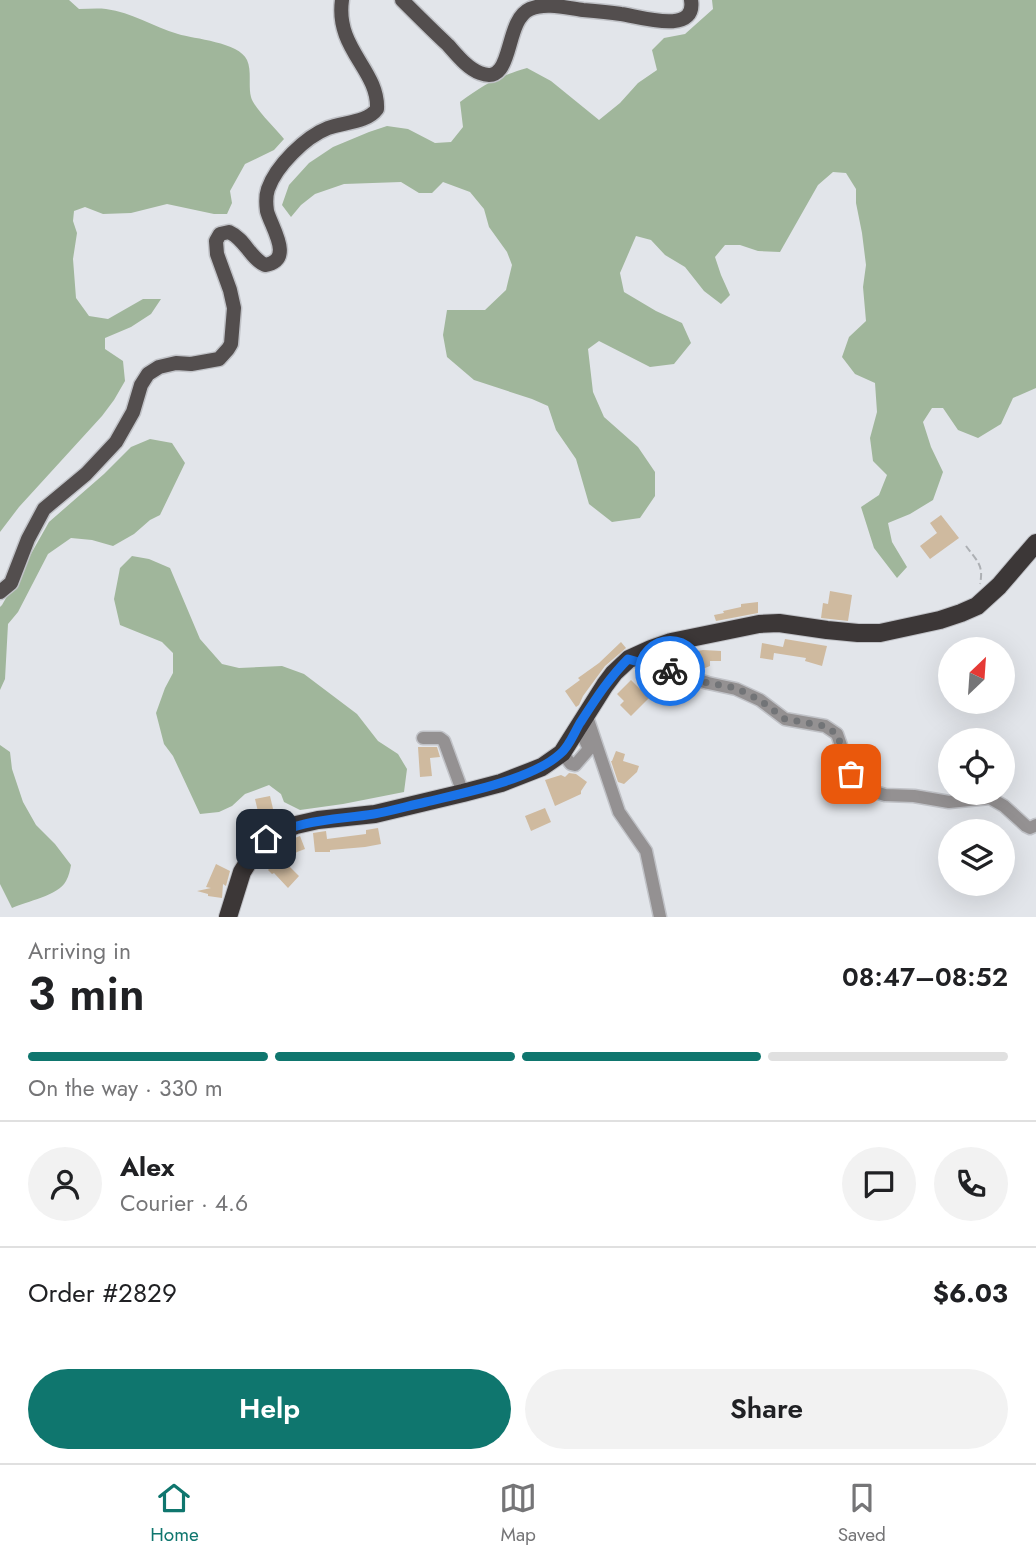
<!DOCTYPE html>
<html lang="en">
<head>
<meta charset="utf-8">
<style>
  body { margin:0; font-family:Jost,sans-serif; background:#f2f2f2; color:#202124; height:100vh; display:flex; flex-direction:column; font-size:26px; white-space:nowrap }
  * { box-sizing:border-box; margin:0 }
  p { font-size:23px; color:#757577 }
  .icon { flex:none; width:38px; height:38px; fill:none; stroke:currentColor; stroke-width:2; stroke-linecap:round; stroke-linejoin:round }
  .map { position:relative; height:917px; overflow:hidden }
  .details { display:flex; flex-direction:column; background:#fff; flex:1 }
  .details>* { flex:none }
  .needle { width:46px; rotate:25deg }
  .fabs { position:absolute; left:938px; top:637px; display:grid; gap:14px }
  .fabs a { display:grid; place-items:center; width:77px; height:77px; border-radius:50%; background:#fff; box-shadow:0 7px 28px #0002; font-size:35px }
  .pin { position:absolute; display:grid; place-items:center; width:60px; height:60px; color:#fff; margin:-30px; border-radius:14px; box-shadow:0 4px 10px #0006 }
  .courier { position:absolute; display:grid; place-items:center; width:70px; height:70px; margin:-35px; border:5px solid #1a73e8; border-radius:50%; background:#fff; color:#222; box-shadow:0 2px 9px #0007 }
  .overview em { font-style:normal; font-weight:600 }
  .overview div { display:flex; flex-direction:column-reverse }
  .overview { display:flex; align-items:center; justify-content:space-between; height:119px; padding:0 28px }
  h1 { font-size:46px; font-weight:600; line-height:52px }
  .bar { display:grid; grid-template-columns:repeat(4,1fr); gap:10px 7px; align-content:center; height:84px; padding:0 28px }
  .bar i { height:9px; border-radius:5px; background:#e0e0e0 }
  .bar .on { background:#0f766e }
  .bar p { grid-column:span 4 }
  .line { display:flex; align-items:center; gap:18px; padding:0 28px; border-top:2px solid #e0e0e0 }
  .line div { flex:1 }
  .round { display:grid; place-items:center; flex:none; width:74px; height:74px; border-radius:37px; background:#f2f2f2 }
  .cta { display:flex; gap:14px; margin-top:auto; padding:14px 28px }
  .cta a { flex:1; height:80px; border-radius:42px; background:#0f766e; color:#fff; font-size:28px; font-weight:600; line-height:80px; text-align:center }
  .cta a+a { background:#f2f2f2; color:#202124 }
  .menu { display:flex; justify-content:space-around; align-items:center; height:98px; border-top:2px solid #e0e0e0; background:#fff; font-size:19px; color:#757577 }
  .menu a { display:grid; justify-items:center; gap:4px }
  .menu .on { color:#0f766e }
  .map>svg:first-child { display:block }
</style>
</head>
<body>
<div class="map">
<svg width="1036" height="917" viewBox="0 0 1036 917">
  <rect width="100%" height="100%" fill="#e2e5ea"/>
  <!-- forest -->
  <g fill="#a0b69b">
    <path d="M0,0H69L79,9C88,9 97,8 106,9C132,12 153,27 178,34C194,39 239,42 247,60C252,71 248,85 251,97C253,107 276,129 284,139L274,150L245,164L230,191L232,203L227,214H214L167,204L131,213L103,214L85,207L74,211L73,221L77,233L73,259L76,298L89,316L108,319L143,299H161L151,314L131,327L105,338V349L123,361L125,381L114,400L102,416L19,507L0,532Z"/>
    <path d="M712,0H1036V388L1013,398L1001,424L978,438L958,430L943,408H932L923,422L931,447L943,472L933,500L910,514L888,523L892,542L907,567L897,578L874,548L861,507L879,495L887,475L873,461L870,438L877,412L875,383L855,374L842,357L849,337L866,321L863,287L866,265L862,233L856,203V189L846,173L833,172L818,185L780,252L758,251L740,245H725L715,257L721,275L730,295L721,304L704,291L685,267L665,255L651,240L636,236L620,273L624,292L656,311L682,323L691,343L674,364L650,367L599,341L588,349L593,392L604,417L638,447L655,472V496L640,518L612,522L589,504L576,459L556,430L548,406L532,399L474,380L447,357L443,335L447,310H485L506,290L512,265L507,252L489,227L484,209L470,192L443,182L432,193H419L401,182L344,184L315,194L301,205L291,217L282,205L289,185L309,163L333,147L369,132L387,126L408,129L435,143L451,142L463,127L460,102C483,85 499,76 527,68L551,81L599,120L620,103L638,83L657,70L652,50L664,38L685,34L713,9Z"/>
    <polygon points="150,439 172,443 185,463 160,515 150,520 134,534 113,546 92,540 71,538 48,554 18,612 8,624 5,679 0,690 0,607 2,605 49,522 104,474 131,447"/>
    <polygon points="132,556 149,559 170,568 200,639 222,664 239,668 282,666 304,674 357,714 378,741 398,754 407,769 404,792 343,804 300,810 284,802 281,794 269,785 245,794 232,806 219,812 200,814 173,756 164,744 156,713 165,688 173,673 173,653 162,642 120,625 114,599 120,568"/>
    <path d="M0,745L10,752L12,769L23,802L36,825L55,844L71,865C70,870 69,876 66,881C58,896 27,901 12,908L0,884Z"/>
  </g>
  <!-- building -->
  <g fill="#cfba9f">
    <polygon points="941,515 959,538 930,559 920,546 937,533 930,523"/>
    <polygon points="830,591 852,595 848,621 821,618 823,603 828,604"/>
    <polygon points="758,602 758,613 716,621 714,615 724,613 723,611 741,607 741,604"/>
    <polygon points="785,639 827,646 822,666 805,661 806,658 774,653 773,660 760,658 762,643 783,647"/>
    <polygon points="621,642 626,648 605,666 583,696 579,705 576,707 565,691 580,680 578,678 599,663"/>
    <polygon points="703,650 721,651 721,661 710,661 710,666 700,670 700,671 675,664 674,657 685,656 685,653"/>
    <polygon points="631,680 649,698 631,716 620,705 624,701 617,694"/>
    <polygon points="418,747 437,747 440,757 430,758 432,776 420,777"/>
    <polygon points="616,751 625,754 623,761 639,766 637,772 624,784 618,782 611,761 612,761"/>
    <polygon points="569,773 576,774 587,782 581,791 581,794 555,806 545,780 561,775 565,777"/>
    <polygon points="270,796 274,813 259,816 255,799"/>
    <polygon points="545,808 551,822 531,831 525,816"/>
    <polygon points="378,828 381,844 365,847 330,850 330,852 315,852 313,833 326,831 327,839 366,834 366,830"/>
    <polygon points="300,836 305,849 297,852 285,862 299,876 288,888 274,873 272,874 268,870 287,851 282,846 287,841"/>
    <polygon points="216,864 230,871 226,886 223,884 222,898 208,896 208,894 197,891 211,888 206,887"/>
  </g>
  <g fill="none" stroke-linecap="round" stroke-linejoin="round">
    <defs>
      <g id="minor">
        <polyline points="629,659 708,683 736,689 760,700 785,719 825,726 837,734 851,774 856,781 875,792 885,795 914,796 949,802 990,798 1004,806 1026,826 1030,828 1036,825"/>
        <polyline points="586,714 619,812 646,851 660,917"/>
        <polyline points="423,738 440,738 444,741 463,793"/>
        <polyline points="562,753 571,764 575,765 589,749 584,738"/>
      </g>
      <g id="major">
        <path d="M402,0C417,15 432,30 448,45C457,55 467,68 480,73C515,87 503,21 530,9C546,2 567,8 583,10C596,11 608,12 621,14C638,16 697,36 691,0"/>
        <path d="M0,592L11,583L28,539L44,509L86,474L116,442L133,412L141,385L148,374L159,367L176,363L191,364L219,359L228,349L231,344L234,308L230,290L217,254L216,241L220,234L229,232C245,239 250,258 265,265C295,260 271,227 267,211C266,204 266,195 268,189C276,166 305,137 328,128C343,122 367,123 377,109C379,70 335,49 342,0"/>
      </g>
      <polyline id="highway" points="228,917 242,872 252,856 266,839 279,832 296,825 318,820 375,814 463,793 501,783 542,767 562,753 605,685 614,673 629,659 651,649 671,642 759,624 779,623 827,630 858,633 880,633 940,620 961,613 977,606 999,586 1036,543"/>
    </defs>
    <!-- minor casing -->
    <use href="#minor" stroke="#c0c2c7" stroke-width="15"/>
    <!-- major casing -->
    <use href="#major" stroke="#c0c2c7" stroke-width="17"/>
    <!-- highway casing -->
    <use href="#highway" stroke="#c0c2c7" stroke-width="20"/>
    <!-- path -->
    <path stroke="#adb0b4" stroke-width="2" stroke-dasharray="7 3.5" stroke-linecap="butt" d="M966,546C977,561 984,565 980,584"/>
    <!-- minor -->
    <use href="#minor" stroke="#949192" stroke-width="12"/>
    <!-- major -->
    <use href="#major" stroke="#534e4e" stroke-width="14"/>
    <!-- highway -->
    <use href="#highway" stroke="#3c3737" stroke-width="18"/>
  </g>
  <g fill="none" stroke-linecap="round" stroke-linejoin="round">
    <!-- done -->
    <polyline stroke="#727477" stroke-width="7" stroke-dasharray="0 12.6" points="670,671 708,683 736,688 760,700 785,719 825,726 837,734 851,774"/>
    <!-- route -->
    <path stroke="#1a73e8" stroke-width="9" d="M266,839C299,819 336,820 374,814C391,811 408,806 426,802C463,793 531,780 560,754C569,747 574,733 580,723C595,700 609,678 628,659L670,671"/>
  </g>
</svg>
<div class="fabs">
<a><svg class="needle" viewBox="-14 -14 28 28"><path d="M0-13l5 13h-10z" fill="#e53935"/><path d="M0 13l5-13h-10z" fill="#757577"/></svg></a>
<a><svg class="icon" aria-label="locate" viewBox="0 0 24 24"><circle cx="12" cy="12" r="6"/><path d="M12 2v4M12 18v4M2 12h4M18 12h4"/></svg></a>
<a><svg class="icon" aria-label="layers" viewBox="0 0 24 24"><path d="M12 4l9 5-9 5-9-5zM3 14l9 5 9-5"/></svg></a>
</div>
<div class="pin" style="left:851px;top:774px;background:#ea580c"><svg class="icon" aria-label="bag" viewBox="0 0 24 24"><path d="M5 8h14l-1 12H6zM9 8a3 3 0 0 1 6 0"/></svg></div>
<div class="pin" style="left:266px;top:839px;background:#1f2937"><svg class="icon" aria-label="home" viewBox="0 0 24 24"><path d="M3 11l9-7 9 7M6 9v11h12V9"/></svg></div>
<div class="courier" style="left:670px;top:671px"><svg class="icon" aria-label="bike" viewBox="0 0 24 24"><circle cx="6" cy="16" r="4"/><circle cx="18" cy="16" r="4"/><path d="M6 16l4-8h5l3 8M10 8l3 8H6M13 5h3"/></svg></div>
</div>
<section class="details">
<div class="overview"><div><h1>3 min</h1><p>Arriving in</p></div><em>08:47–08:52</em></div>
<div class="bar"><i class="on"></i><i class="on"></i><i class="on"></i><i></i><p>On the way · 330 m</p></div>
<div class="line" style="height:126px"><a class="round"><svg class="icon" aria-label="person" viewBox="0 0 24 24"><circle cx="12" cy="8" r="4"/><path d="M4 21q1-7 8-7t8 7"/></svg></a><div><b>Alex</b><p>Courier · 4.6</p></div><a class="round"><svg class="icon" aria-label="chat" viewBox="0 0 24 24"><path d="M4 5h16v11H9l-5 4z"/></svg></a><a class="round"><svg class="icon" aria-label="phone" viewBox="0 0 24 24"><path d="M5 4h4l2 5-3 2q2 4 5 5l2-3 5 2v4C11 20 4 13 5 4z"/></svg></a></div>
<div class="line" style="height:91px"><div>Order #2829</div><b>$6.03</b></div>
<div class="cta"><a>Help</a><a>Share</a></div>
</section>
<nav class="menu">
<a class="on"><svg class="icon" aria-label="home" viewBox="0 0 24 24"><path d="M3 11l9-7 9 7M6 9v11h12V9"/></svg>Home</a>
<a><svg class="icon" aria-label="map" viewBox="0 0 24 24"><path d="M3 6l6-2 6 2 6-2v14l-6 2-6-2-6 2zM9 4v14M15 6v14"/></svg>Map</a>
<a><svg class="icon" aria-label="saved" viewBox="0 0 24 24"><path d="M7 4h10v16l-5-4-5 4z"/></svg>Saved</a>
</nav>
</body>
</html>
